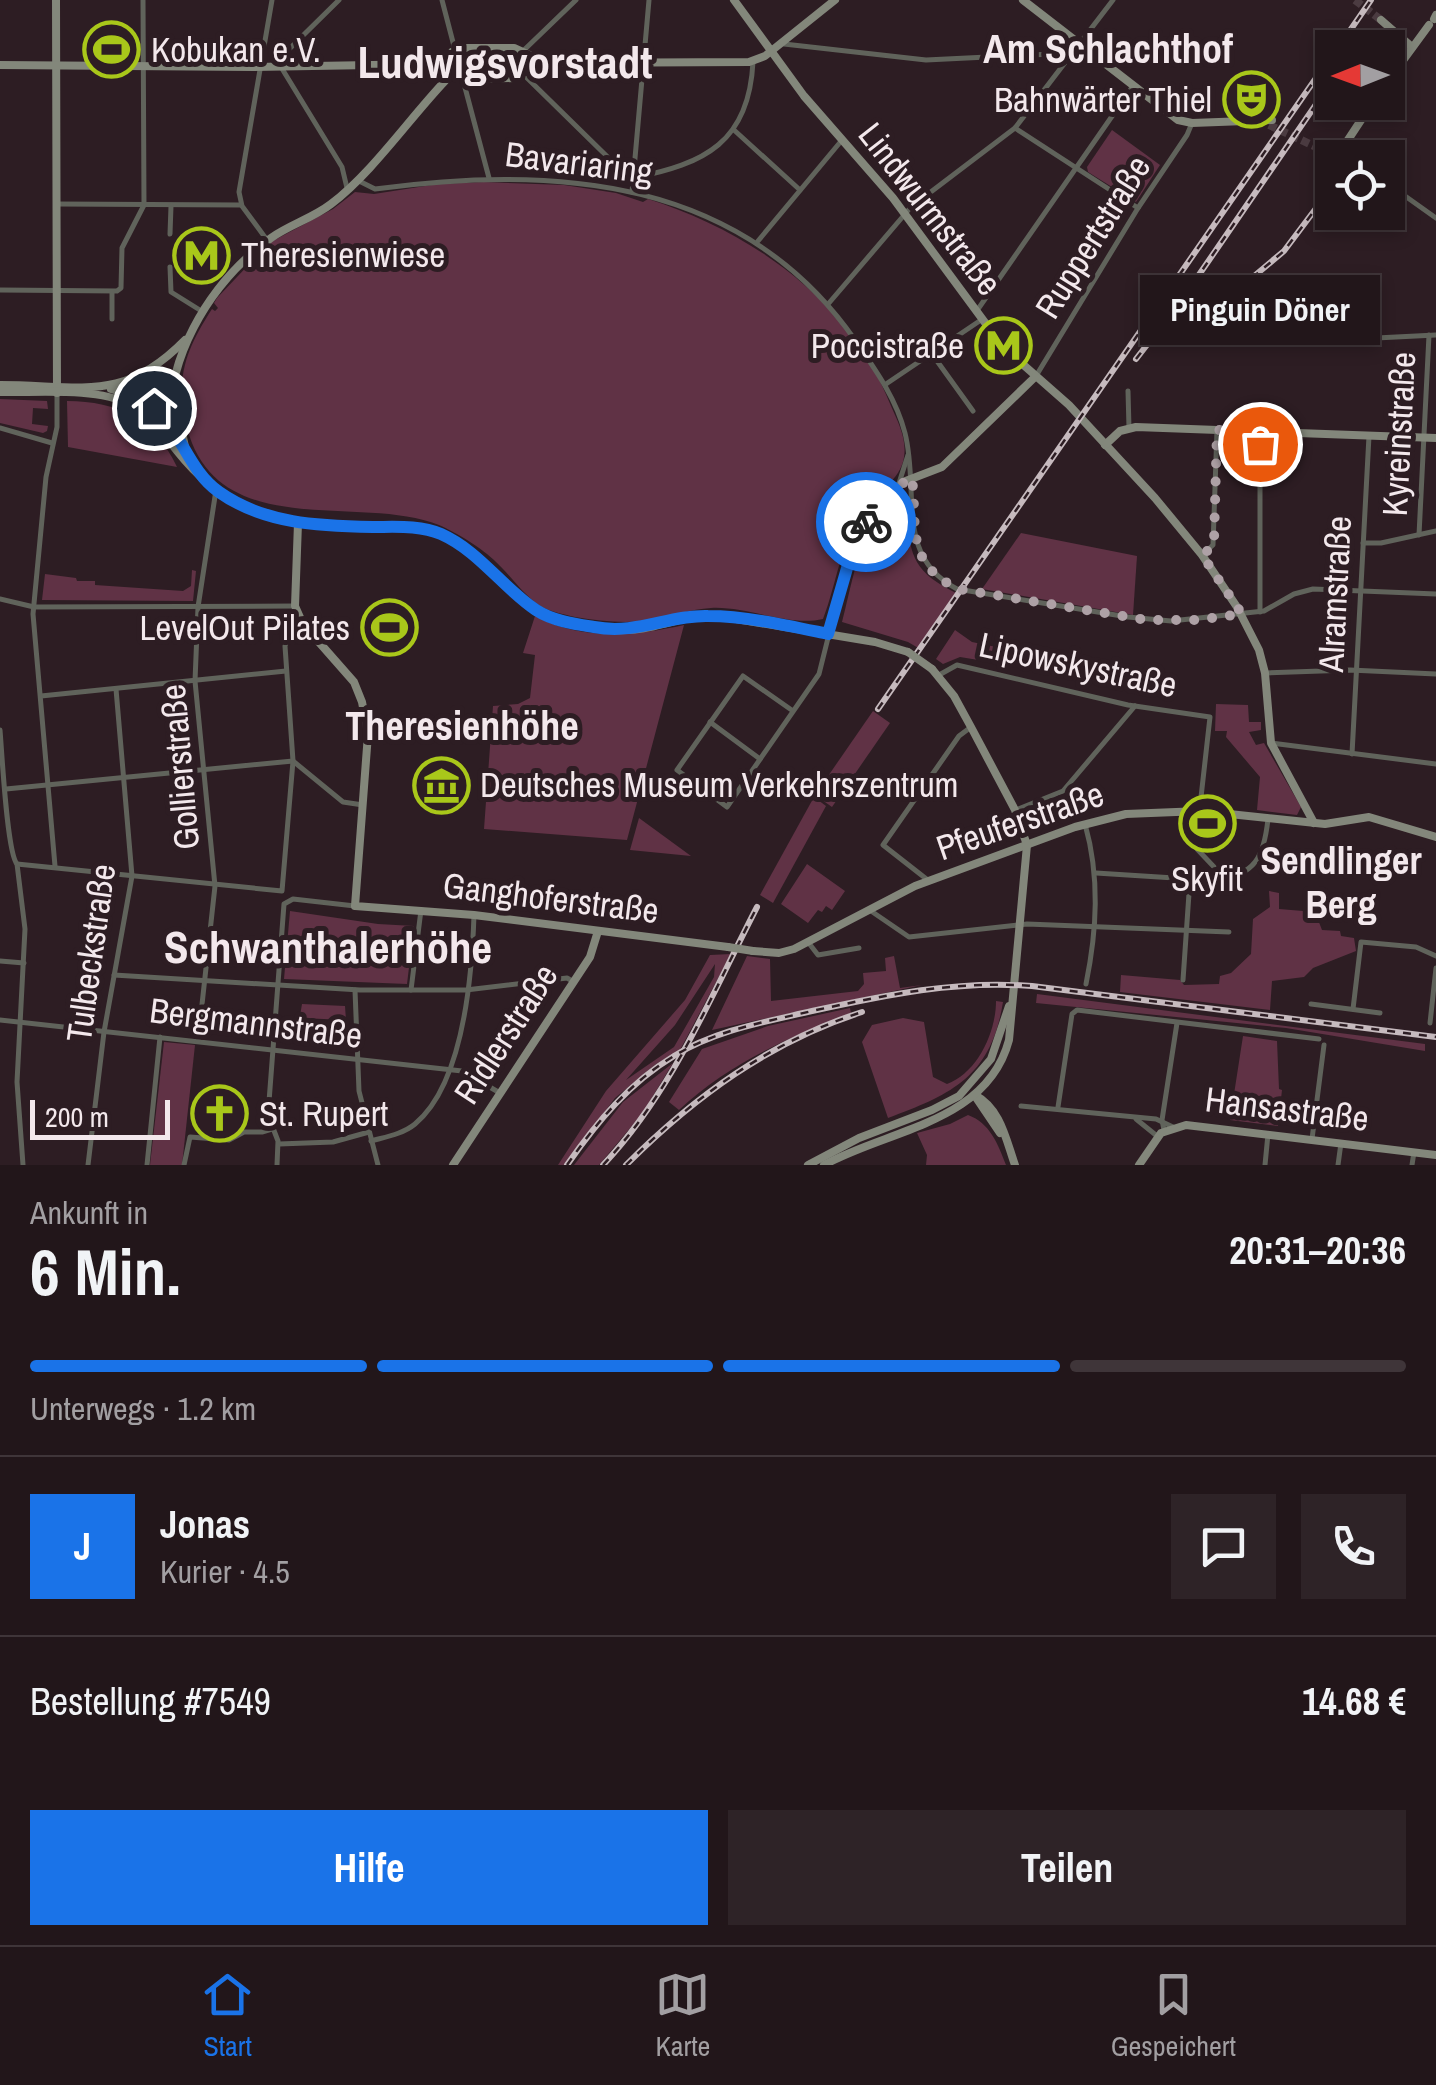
<!DOCTYPE html>
<html lang="de">
<head>
<meta charset="utf-8">
<style>
  body { margin:0; font-family:"Archivo Narrow",sans-serif; background:#2e2327; color:#f1f3f6; height:100vh; display:flex; flex-direction:column; font-size:38px; white-space:nowrap }
  * { box-sizing:border-box; margin:0 }
  p { font-size:32px; color:#a29fa2 }
  .icon { flex:none; width:55px; height:55px; fill:none; stroke:currentColor; stroke-width:2; stroke-linecap:round; stroke-linejoin:round }
  .map { position:relative; height:1165px; overflow:hidden }
  .side { display:flex; flex-direction:column; background:#22161a; flex:1 }
  .side>* { flex:none }
  .needle { width:65px; rotate:269deg }
  .buttons { position:absolute; left:1315px; top:30px; display:grid; gap:20px }
  .buttons a { display:grid; place-items:center; width:90px; height:90px; border-radius:0px; background:#22161a; box-shadow:0 5px 15px #0003,0 0 0 2px #3f3539; font-size:50px }
  .scale { position:absolute; left:30px; bottom:25px; width:140px; box-sizing:border-box; padding-left:10px; border:5px solid #f3e8ec; border-top:0; font-size:28px; line-height:35px; white-space:nowrap; color:#f3e8ec; -webkit-text-stroke:8px #2d1d23; paint-order:stroke }
  .pin { position:absolute; display:grid; place-items:center; width:85px; height:85px; color:#fff; margin:-42px; border:5px solid #fff; border-radius:50%; box-shadow:0 2px 10px #0007 }
  .courier { position:absolute; display:grid; place-items:center; width:100px; height:100px; margin:-50px; border:8px solid #1a73e8; border-radius:50%; background:#fff; color:#222; box-shadow:0 2px 12px #0007 }
  .bubble { position:absolute; height:70px; border-radius:0px; background:#22161a; box-shadow:0 5px 15px #0003,0 0 0 2px #3f3539; font-size:32px; font-weight:700; line-height:70px; text-align:center }
  .summary em { font-style:normal; font-weight:700 }
  .summary div { display:flex; flex-direction:column-reverse }
  .summary { display:flex; align-items:center; justify-content:space-between; height:170px; padding:0 30px }
  h1 { font-size:65px; font-weight:700; line-height:75px }
  .bar { display:grid; grid-template-columns:repeat(4,1fr); gap:15px 10px; align-content:center; height:120px; padding:0 30px }
  .bar i { height:12px; border-radius:8px; background:#3f3539 }
  .bar .current { background:#1a73e8 }
  .bar p { grid-column:span 4 }
  .line { display:flex; align-items:center; gap:25px; padding:0 30px; border-top:2px solid #3f3539 }
  .line div { flex:1 }
  .round { display:grid; place-items:center; flex:none; width:105px; height:105px; border-radius:0px; background:#2e2327 }
  .button { display:flex; gap:20px; margin-top:auto; padding:20px 30px }
  .button a { flex:1; height:115px; border-radius:0px; background:#1a73e8; color:#fff; font-size:40px; font-weight:700; line-height:115px; text-align:center }
  .button a+a { background:#2e2327; color:#f1f3f6 }
  .dock { display:flex; justify-content:space-around; align-items:center; height:140px; border-top:2px solid #3f3539; background:#22161a; font-size:28px; color:#a29fa2 }
  .dock a { display:grid; justify-items:center; gap:5px }
  .dock .current { color:#1a73e8 }
  .map>svg:first-child { display:block }
</style>
</head>
<body>
<div class="map">
<svg width="1436" height="1165" viewBox="0 0 1436 1165">
  <rect width="100%" height="100%" fill="#2d1d23"/>
  <!-- green -->
  <g fill="#603245" fill-rule="evenodd">
    <polygon points="1112,130 1160,165 1136,202 1088,172 1087,167"/>
    <path d="M484,182L564,185L616,193L643,202L648,199C752,232 850,301 891,406C898,422 907,439 904,457C901,480 875,494 863,511C840,544 837,583 823,619C789,627 747,606 711,608C691,609 671,616 651,620C625,624 601,621 575,617C563,614 550,612 539,605C523,594 510,575 496,562C482,548 457,533 439,525C360,493 218,544 187,428C174,380 186,349 212,309L215,311L218,308L214,303L217,298L258,255L262,252L265,255L273,249L269,247V243L333,209L355,192L374,194L438,184Z"/>
    <polygon points="0,399 47,401 48,409 33,408 32,424 48,426 47,431 43,433 0,423"/>
    <path d="M67,401C118,401 155,420 177,467L68,447Z"/>
    <path d="M903,498L909,501C907,550 910,571 956,593L920,649L908,642L842,622C852,586 862,510 903,498Z"/>
    <polygon points="1021,533 1137,556 1133,615 982,589"/>
    <polygon points="192,570 196,571 193,601 42,600 45,574 76,578 77,581 95,581 95,585 183,591 191,586"/>
    <path d="M535,616C582,641 634,636 684,625L627,840L484,829L493,706L518,704L530,698L535,655L523,653Z"/>
    <polygon points="955,630 972,642 1030,654 1027,668 960,657 943,664 936,659"/>
    <polygon points="1216,704 1248,705 1249,722 1261,722 1261,730 1249,732 1256,745 1264,743 1301,807 1297,815 1257,810 1260,777 1226,737 1227,731 1215,731"/>
    <polygon points="873,711 890,723 832,807 815,795"/>
    <polygon points="814,797 826,806 773,903 760,895"/>
    <polygon points="639,818 691,856 630,850"/>
    <polygon points="807,864 845,891 832,910 826,906 822,912 818,910 808,923 781,904"/>
    <polygon points="1269,891 1279,893 1279,909 1315,912 1322,930 1340,931 1341,936 1354,938 1356,951 1313,968 1304,977 1272,981 1270,1010 1120,992 1121,975 1180,980 1184,985 1219,984 1220,976 1231,973 1251,954 1253,919 1270,907"/>
    <polygon points="290,911 378,924 414,926 407,984 284,979"/>
    <path d="M731,954L680,1050L656,1064L615,1098L565,1165H558L606,1091L685,1000L710,955ZM715,964L714,977L674,1047L626,1080L675,1025Z"/>
    <polygon points="747,956 770,959 771,1001 858,991 864,984 863,973 886,971 885,958 894,956 900,988 922,985 712,1030"/>
    <polygon points="1037,994 1425,1044 1425,1051 1286,1028 1036,1003"/>
    <path d="M996,1001L1003,1002C991,1076 953,1094 888,1118L862,1042L872,1025L903,1018L924,1022L933,1077L947,1084C977,1073 996,1033 996,1001Z"/>
    <polygon points="302,1004 345,1006 346,1020 301,1018 302,1029 345,1033 346,1043 298,1037 299,1029 291,1028 292,1021 299,1022"/>
    <path d="M850,1008L851,1013C789,1037 728,1064 679,1110L669,1102L702,1049L768,1026Z"/>
    <polygon points="1243,1036 1277,1041 1279,1089 1282,1090 1278,1126 1230,1120"/>
    <polygon points="164,1042 195,1045 182,1165 150,1165"/>
    <polygon points="673,1063 642,1114 599,1165 574,1165 623,1102"/>
    <path d="M968,1115C990,1123 998,1144 1006,1165H926L927,1155L917,1133L950,1124Z"/>
  </g>
  <g fill="none" stroke-linecap="round" stroke-linejoin="round">
    <!-- street-tunnel -->
    <g stroke="#4b3b41" stroke-width="5" stroke-dasharray="5 2.5" stroke-linecap="butt">
      <polyline points="1345,157 1345,158"/>
      <polyline points="1388,189 1389,190"/>
    </g>
    <!-- secondary-tunnel -->
    <g stroke="#4b3b41" stroke-width="8" stroke-dasharray="8 4" stroke-linecap="butt">
      <polyline points="1355,0 1381,20"/>
      <polyline points="1269,125 1329,153"/>
    </g>
    <!-- street -->
    <g stroke="#60635b" stroke-width="5">
      <polyline points="442,0 455,50"/>
      <polyline points="784,44 926,60 1052,54 1065,60"/>
      <polyline points="523,51 576,0"/>
      <polyline points="271,67 339,0"/>
      <polyline points="281,67 342,167 347,188"/>
      <polyline points="524,75 626,175 633,178"/>
      <polyline points="463,80 489,178"/>
      <polyline points="1015,128 1138,208"/>
      <polyline points="734,130 800,190"/>
      <path d="M633,178C705,164 749,142 753,62"/>
      <path d="M359,181L375,189C556,164 742,178 855,340C875,369 896,398 905,433C920,492 894,556 957,589L1128,617L1171,621L1264,611L1294,594L1313,589L1436,594"/>
      <polyline points="1391,186 1436,218"/>
      <polyline points="632,192 649,0"/>
      <polyline points="57,204 241,205"/>
      <polyline points="170,234 171,206"/>
      <polyline points="267,240 242,206 239,192 272,0"/>
      <polyline points="758,241 842,140"/>
      <polyline points="170,267 171,292 203,312"/>
      <polyline points="0,290 117,291 121,288 122,248 144,205 143,0"/>
      <polyline points="829,303 911,207 1015,128 1113,0"/>
      <polyline points="976,312 1133,86"/>
      <polyline points="112,319 112,292"/>
      <polyline points="1376,338 1436,335"/>
      <polyline points="932,354 973,411"/>
      <polyline points="1036,376 1138,208 1187,135 1192,123"/>
      <polyline points="886,384 981,320"/>
      <polyline points="1128,391 1129,428"/>
      <polyline points="0,428 52,443"/>
      <polyline points="899,483 908,455"/>
      <polyline points="1419,535 1429,335"/>
      <polyline points="1363,543 1381,543 1436,531"/>
      <polyline points="1202,555 1213,545 1217,430"/>
      <polyline points="0,599 34,607 295,606"/>
      <polyline points="1260,612 1260,432"/>
      <polyline points="1265,673 1350,670 1436,674"/>
      <path d="M939,675L957,665L1128,705L1210,717L1196,842L1197,849L1215,868L1214,880C1256,876 1264,856 1268,819"/>
      <polyline points="41,696 286,671"/>
      <polyline points="793,711 743,676 677,770 727,807 819,674 829,634"/>
      <polyline points="710,722 760,759"/>
      <path d="M0,730C2,753 7,853 17,864L25,929L17,1082L23,1165"/>
      <polyline points="1271,743 1436,764"/>
      <polyline points="1352,754 1369,436"/>
      <polyline points="6,789 293,761 343,802 363,805"/>
      <polyline points="1016,810 1063,791 1135,706"/>
      <path d="M1085,824C1100,877 1097,930 1086,984"/>
      <polyline points="17,864 282,891 293,761 285,646 288,637 303,624"/>
      <polyline points="55,866 33,614 46,477 57,427 57,393"/>
      <polyline points="1096,873 1190,879 1183,980"/>
      <polyline points="929,881 883,845 959,736 971,727"/>
      <polyline points="871,911 909,937 1027,924 1229,932"/>
      <polyline points="808,942 818,955 859,948"/>
      <polyline points="0,961 24,963"/>
      <polyline points="114,975 360,990 466,990 567,978 574,982"/>
      <polyline points="355,990 359,1091 378,1165"/>
      <polyline points="411,990 421,910"/>
      <polyline points="1311,1004 1380,1013"/>
      <polyline points="1353,1009 1361,942 1416,947 1436,956"/>
      <polyline points="0,1020 462,1071 500,1093"/>
      <polyline points="1430,1023 1436,968"/>
      <polyline points="198,1041 215,886 195,681 198,607 216,490"/>
      <polyline points="1021,1106 1156,1119 1173,1127"/>
      <polyline points="1058,1107 1072,1014 1077,1010 1319,1039"/>
      <polyline points="1136,1119 1157,1136"/>
      <polyline points="1164,1130 1162,1120 1177,1023"/>
      <polyline points="1312,1139 1324,1045"/>
      <path d="M371,1141C385,1137 403,1134 415,1124C464,1083 472,975 474,915"/>
      <polyline points="279,1144 333,1142 369,1132"/>
      <polyline points="88,1165 104,1032 132,876 116,689"/>
      <polyline points="147,1165 160,1037"/>
      <polyline points="184,1165 190,1137 229,1140 244,1132 262,1132 272,1129"/>
      <polyline points="277,1165 278,1141 268,1115 284,904 293,899 355,906"/>
      <polyline points="1265,1165 1268,1134"/>
      <polyline points="1338,1165 1341,1143"/>
      <polyline points="1412,1165 1414,1152"/>
    </g>
    <!-- secondary -->
    <g stroke="#83877b" stroke-width="8">
      <polyline points="56,0 57,393"/>
      <polyline points="734,0 804,96 893,198 1003,347 1069,405 1155,498 1202,555 1237,607 1259,650 1265,673 1271,743 1314,823"/>
      <polyline points="1023,0 1178,120 1192,123 1272,120"/>
      <polyline points="1434,19 1436,15"/>
      <polyline points="1381,20 1412,47"/>
      <polyline points="431,64 464,48 514,48 547,63"/>
      <polyline points="0,65 252,67 431,64 463,79 515,78 547,63 749,62 765,56 835,0"/>
      <polyline points="1388,81 1429,25"/>
      <polyline points="1338,155 1373,102"/>
      <path d="M0,385C81,385 122,404 185,340"/>
      <path d="M111,389C158,402 166,421 189,460"/>
      <path d="M0,392C36,393 96,387 129,404C150,414 163,434 177,451C196,475 220,496 248,508C286,525 327,526 368,526C388,527 409,525 429,530C478,543 502,594 545,614C576,629 617,634 650,627C673,622 694,615 718,616L875,642L908,652"/>
      <polyline points="176,402 185,447"/>
      <path d="M171,442C161,363 208,284 271,238C289,225 313,218 331,204C372,173 409,119 445,81L447,61L452,52"/>
      <polyline points="1105,445 1120,431 1136,427 1436,438"/>
      <polyline points="298,523 295,606 303,624 354,682 362,702 368,734 355,906 474,915 728,947"/>
      <polyline points="829,634 854,544 874,510 903,482 942,467 1035,377"/>
      <polyline points="753,951 779,953 794,949 915,886 1075,827 1126,814 1201,811 1325,824 1369,817 1436,837"/>
      <path d="M975,1095C1001,1109 1006,1140 1015,1165"/>
      <polyline points="975,1096 1000,1133"/>
      <polyline points="453,1165 590,957 598,931"/>
      <polyline points="808,1165 859,1138 932,1110 959,1096 991,1059 1009,1006"/>
      <path d="M824,1165C889,1129 987,1123 1009,1040L1027,845L1015,810L971,727L954,696L932,669"/>
      <polyline points="1139,1165 1161,1133 1186,1125 1436,1155"/>
    </g>
    <defs>
      <g id="rail">
        <polyline points="1338,48 1371,0"/>
        <polyline points="1203,319 1284,251 1332,187"/>
        <polyline points="1136,359 1181,301 1332,81"/>
        <polyline points="878,709 1332,55"/>
        <path d="M567,1165C597,1122 629,1083 674,1056C716,1030 765,1022 812,1011C886,995 956,980 1032,986L1436,1037"/>
        <path d="M603,1165C672,1092 711,996 757,907"/>
        <path d="M626,1165C694,1097 769,1042 862,1012"/>
      </g>
    </defs>
    <!-- rail casing -->
    <use href="#rail" stroke="#c6babe" stroke-width="6"/>
    <!-- rail -->
    <use href="#rail" stroke="#2d1d23" stroke-width="2.5" stroke-dasharray="8" stroke-linecap="butt"/>
    <!-- secondary-bridge -->
    <g stroke="#83877b" stroke-width="8">
      <polyline points="908,652 932,669"/>
      <polyline points="728,947 753,951"/>
    </g>
  </g>
  <g fill="none" stroke-linecap="round" stroke-linejoin="round">
    <!-- done -->
    <path stroke="#aea1a6" stroke-width="10" stroke-dasharray="0 18" d="M866,522L898,486L912,478C918,528 904,562 958,589L1147,620H1197L1242,614L1202,555L1211,548L1214,541L1217,430L1260,432V444"/>
    <!-- route -->
    <path stroke="#1a73e8" stroke-width="12" d="M154,408C182,432 188,470 219,492C264,524 319,526 373,527C395,527 420,525 441,534C479,551 502,587 536,610C553,621 575,624 594,627C637,635 668,615 708,616C747,616 790,626 828,634L854,544L866,522"/>
  </g>
  <!-- icons -->
  <defs>
    <symbol id="stadium-ring" viewBox="-11 -11 22 22"><circle r="9.5" fill="#2d1d23" stroke="#a9c71a" stroke-width="1.5"/><path d="M0-5a6.5 5 0 1 0 0 10a6.5 5 0 1 0 0-10ZM-3.5-1.8h7v3.6h-7Z" fill="#a9c71a"/></symbol>
    <symbol id="theatre-ring" viewBox="-11 -11 22 22"><circle r="9.5" fill="#2d1d23" stroke="#a9c71a" stroke-width="1.5"/><path d="M-5-5.5Q0-4 5-5.5V0Q5 5 0 6Q-5 5-5 0ZM-3.3-2.5H-1v1.5H-3.3ZM1-2.5H3.3v1.5H1ZM-2.8 1Q0 5.5 2.8 1Z" fill="#a9c71a"/></symbol>
    <symbol id="metro-ring" viewBox="-11 -11 22 22"><circle r="9.5" fill="#2d1d23" stroke="#a9c71a" stroke-width="1.5"/><path d="M-5.5 5V-5H-3L0 0L3-5H5.5V5H3V-.5L0 4L-3-.5V5Z" fill="#a9c71a"/></symbol>
    <symbol id="museum-ring" viewBox="-11 -11 22 22"><circle r="9.5" fill="#2d1d23" stroke="#a9c71a" stroke-width="1.5"/><path d="M0-6L6-3V-2H-6V-3ZM-5-1h2V3h-2ZM-1-1h2V3h-2ZM3-1h2V3H3ZM-6 4H6V6H-6Z" fill="#a9c71a"/></symbol>
    <symbol id="church-ring" viewBox="-11 -11 22 22"><circle r="9.5" fill="#2d1d23" stroke="#a9c71a" stroke-width="1.5"/><path d="M-1.2-6h2.4v3.5h3.3v2.4h-3.3V6h-2.4V-.1h-3.3v-2.4h3.3Z" fill="#a9c71a"/></symbol>
  </defs>
  <g fill-rule="evenodd">
    <use href="#stadium-ring" x="80" y="18" width="63" height="63"/>
    <use href="#theatre-ring" x="1220" y="68" width="63" height="63"/>
    <use href="#metro-ring" x="170" y="224" width="63" height="63"/>
    <use href="#metro-ring" x="972" y="314" width="63" height="63"/>
    <use href="#stadium-ring" x="358" y="596" width="63" height="63"/>
    <use href="#museum-ring" x="410" y="754" width="63" height="63"/>
    <use href="#stadium-ring" x="1176" y="792" width="63" height="63"/>
    <use href="#church-ring" x="188" y="1082" width="63" height="63"/>
  </g>
  <g text-anchor="middle" stroke-width="10" stroke-linejoin="round" paint-order="stroke">
    <!-- poi labels -->
    <g font-size="35" fill="#f3e8ec" stroke="#2d1d23" text-anchor="start">
      <text x="151" y="62">Kobukan e.V.</text>
      <text x="1212" y="112" text-anchor="end">Bahnwärter Thiel</text>
      <text x="241" y="267">Theresienwiese</text>
      <text x="964" y="358" text-anchor="end">Poccistraße</text>
      <text x="350" y="640" text-anchor="end">LevelOut Pilates</text>
      <text x="480" y="797">Deutsches Museum Verkehrszentrum</text>
      <text x="1207" y="891" text-anchor="middle">Skyfit</text>
      <text x="259" y="1126">St. Rupert</text>
    </g>
    <!-- street labels -->
    <g font-size="35" fill="#f3e8ec" stroke="#2d1d23">
      <text transform="translate(579 163) rotate(7)" y="12">Bavariaring</text>
      <text transform="translate(930 209) rotate(52)" y="12">Lindwurmstraße</text>
      <text transform="translate(1093 237) rotate(-58)" y="12">Ruppertstraße</text>
      <text transform="translate(1399 434) rotate(-87)" y="12">Kyreinstraße</text>
      <text transform="translate(1335 594) rotate(-87)" y="12">Alramstraße</text>
      <text transform="translate(1078 665) rotate(12)" y="12">Lipowskystraße</text>
      <text transform="translate(180 767) rotate(-95)" y="12">Gollierstraße</text>
      <text transform="translate(1020 821) rotate(-19)" y="12">Pfeuferstraße</text>
      <text transform="translate(551 898) rotate(7)" y="12">Ganghoferstraße</text>
      <text transform="translate(91 953) rotate(-82)" y="12">Tulbeckstraße</text>
      <text transform="translate(256 1023) rotate(7)" y="12">Bergmannstraße</text>
      <text transform="translate(506 1034) rotate(-57)" y="12">Ridlerstraße</text>
      <text transform="translate(1287 1109) rotate(7)" y="12">Hansastraße</text>
    </g>
    <!-- neighbourhood labels -->
    <g font-size="38" font-weight="bold" fill="#f3e8ec" stroke="#2d1d23">
      <text x="1341" y="874">Sendlinger<tspan x="1341" dy="44">Berg</tspan></text>
    </g>
    <!-- quarter labels -->
    <g font-size="40" font-weight="bold" fill="#f3e8ec" stroke="#2d1d23">
      <text x="1108" y="63">Am Schlachthof</text>
      <text x="462" y="740">Theresienhöhe</text>
    </g>
    <!-- district labels -->
    <g font-size="45" font-weight="bold" fill="#f3e8ec" stroke="#2d1d23">
      <text x="505" y="78">Ludwigsvorstadt</text>
      <text x="328" y="963">Schwanthalerhöhe</text>
    </g>
  </g>
</svg>
<div class="buttons">
<a><svg class="needle" viewBox="-14 -14 28 28"><path d="M0-13l5 13h-10z" fill="#e53935"/><path d="M0 13l5-13h-10z" fill="#a29fa2"/></svg></a>
<a><svg class="icon" aria-label="locate" viewBox="0 0 24 24"><circle cx="12" cy="12" r="6"/><path d="M12 2v4M12 18v4M2 12h4M18 12h4"/></svg></a>
</div>
<div class="scale">200 m</div>
<div class="pin" style="left:1260px;top:444px;background:#ea580c"><svg class="icon" aria-label="bag" viewBox="0 0 24 24"><path d="M5 8h14l-1 12H6zM9 8a3 3 0 0 1 6 0"/></svg></div>
<div class="pin" style="left:154px;top:408px;background:#1f2937"><svg class="icon" aria-label="home" viewBox="0 0 24 24"><path d="M3 11l9-7 9 7M6 9v11h12V9"/></svg></div>
<div class="courier" style="left:866px;top:522px"><svg class="icon" aria-label="bike" viewBox="0 0 24 24"><circle cx="6" cy="16" r="4"/><circle cx="18" cy="16" r="4"/><path d="M6 16l4-8h5l3 8M10 8l3 8H6M13 5h3"/></svg></div>
<div class="bubble" style="left:1140px;top:275px;width:240px">Pinguin Döner</div>
</div>
<section class="side">
<div class="summary"><div><h1>6 Min.</h1><p>Ankunft in</p></div><em>20:31–20:36</em></div>
<div class="bar"><i class="current"></i><i class="current"></i><i class="current"></i><i></i><p>Unterwegs · 1.2 km</p></div>
<div class="line" style="height:180px"><b class="round" style="background:#1a73e8;color:#fff">J</b><div><b>Jonas</b><p>Kurier · 4.5</p></div><a class="round"><svg class="icon" aria-label="chat" viewBox="0 0 24 24"><path d="M4 5h16v11H9l-5 4z"/></svg></a><a class="round"><svg class="icon" aria-label="phone" viewBox="0 0 24 24"><path d="M5 4h4l2 5-3 2q2 4 5 5l2-3 5 2v4C11 20 4 13 5 4z"/></svg></a></div>
<div class="line" style="height:130px"><div>Bestellung #7549</div><b>14.68 €</b></div>
<div class="button"><a>Hilfe</a><a>Teilen</a></div>
</section>
<nav class="dock">
<a class="current"><svg class="icon" aria-label="home" viewBox="0 0 24 24"><path d="M3 11l9-7 9 7M6 9v11h12V9"/></svg>Start</a>
<a><svg class="icon" aria-label="map" viewBox="0 0 24 24"><path d="M3 6l6-2 6 2 6-2v14l-6 2-6-2-6 2zM9 4v14M15 6v14"/></svg>Karte</a>
<a><svg class="icon" aria-label="saved" viewBox="0 0 24 24"><path d="M7 4h10v16l-5-4-5 4z"/></svg>Gespeichert</a>
</nav>
</body>
</html>
